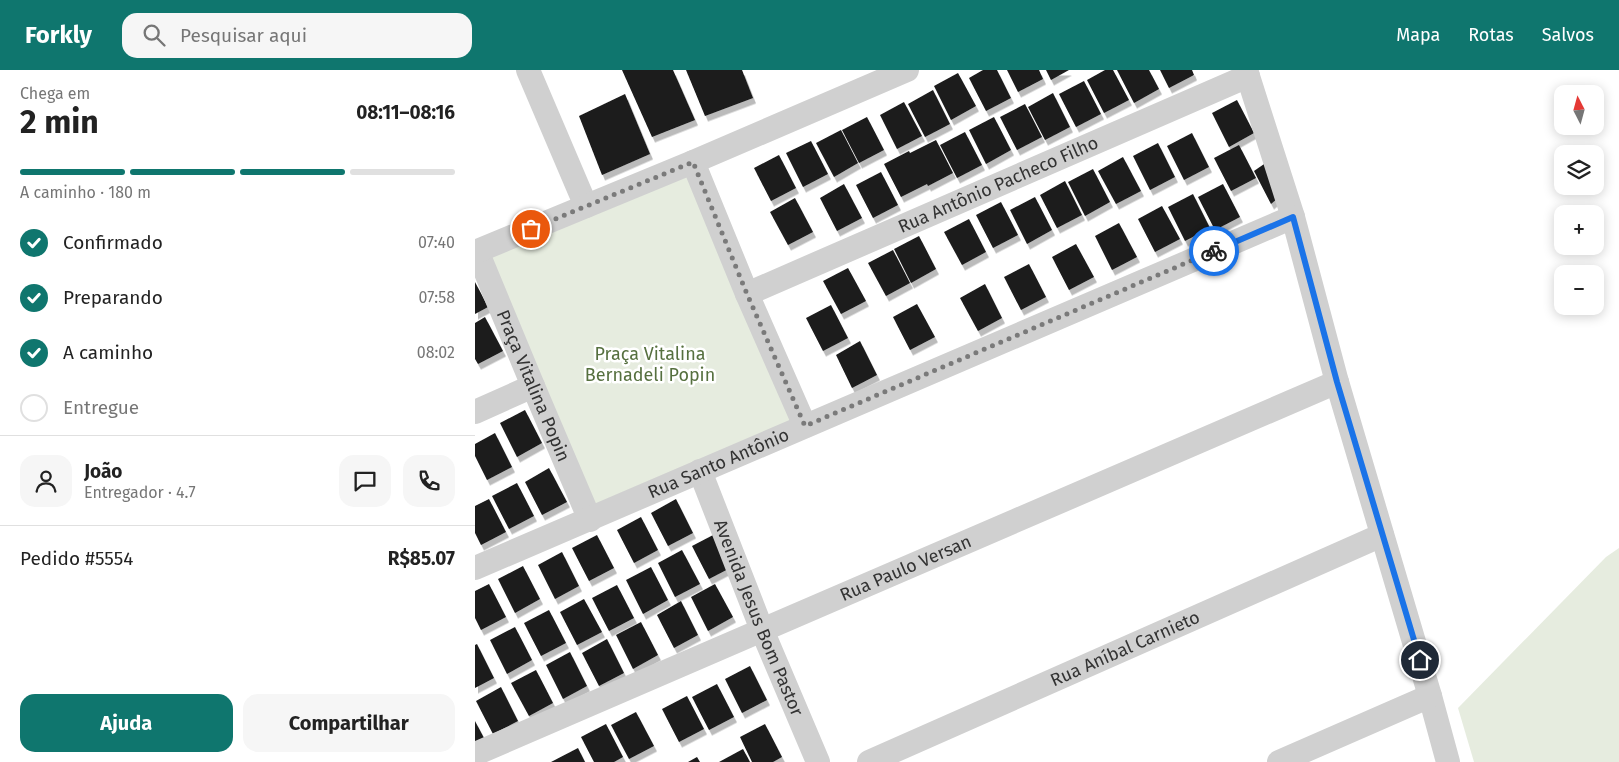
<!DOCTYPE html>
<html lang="pt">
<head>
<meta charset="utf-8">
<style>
  body { margin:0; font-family:"Fira Sans",sans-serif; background:#f6f6f6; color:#222; height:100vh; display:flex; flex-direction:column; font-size:19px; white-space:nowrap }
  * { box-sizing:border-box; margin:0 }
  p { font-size:16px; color:#767676 }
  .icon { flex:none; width:28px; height:28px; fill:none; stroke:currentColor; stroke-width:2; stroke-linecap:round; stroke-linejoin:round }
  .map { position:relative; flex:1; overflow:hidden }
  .sheet { display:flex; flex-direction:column; background:#fff; width:475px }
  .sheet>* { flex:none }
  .needle { width:32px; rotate:354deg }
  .buttons { position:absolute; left:1079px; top:15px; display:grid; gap:10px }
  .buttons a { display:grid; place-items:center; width:50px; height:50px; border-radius:10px; background:#fff; box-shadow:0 2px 12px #0003; font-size:25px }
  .pin { position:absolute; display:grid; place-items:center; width:42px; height:42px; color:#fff; margin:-21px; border:2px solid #fff; border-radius:50%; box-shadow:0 1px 5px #0007 }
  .courier { position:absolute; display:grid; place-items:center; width:50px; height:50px; margin:-25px; border:4px solid #1a73e8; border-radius:50%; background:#fff; color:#222; box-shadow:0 1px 6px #0007 }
  .headline em { font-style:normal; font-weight:700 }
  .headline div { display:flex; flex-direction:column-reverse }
  .headline { display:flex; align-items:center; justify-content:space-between; height:85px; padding:0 20px }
  h1 { font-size:32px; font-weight:700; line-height:38px }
  .bar { display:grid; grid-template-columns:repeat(4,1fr); gap:8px 5px; align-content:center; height:60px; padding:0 20px }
  .bar i { height:6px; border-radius:4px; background:#e0e0e0 }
  .bar .selected { background:#0f766e }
  .bar p { grid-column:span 4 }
  .line { display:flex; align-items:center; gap:12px; padding:0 20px; border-top:1px solid #e0e0e0 }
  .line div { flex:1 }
  .round { display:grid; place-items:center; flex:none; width:52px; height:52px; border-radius:15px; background:#f6f6f6 }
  ol { padding:0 20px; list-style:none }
  li { display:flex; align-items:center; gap:15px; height:55px }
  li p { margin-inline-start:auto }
  li .icon { padding:5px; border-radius:50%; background:#0f766e; color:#fff; stroke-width:4 }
  li:last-child { color:#767676 }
  li i { width:28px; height:28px; border:2px solid #e0e0e0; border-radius:50% }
  .primary-button { display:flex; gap:10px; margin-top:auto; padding:10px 20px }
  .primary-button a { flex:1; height:58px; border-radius:15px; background:#0f766e; color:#fff; font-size:20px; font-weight:700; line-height:58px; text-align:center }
  .primary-button a+a { background:#f6f6f6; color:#222 }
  header { display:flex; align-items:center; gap:30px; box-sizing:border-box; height:70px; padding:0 25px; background:#0f766e; color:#fff }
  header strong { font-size:24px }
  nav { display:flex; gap:28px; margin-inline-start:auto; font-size:18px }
  .search { width:350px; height:45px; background:#f6f6f6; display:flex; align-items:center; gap:12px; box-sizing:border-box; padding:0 18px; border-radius:15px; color:#767676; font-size:19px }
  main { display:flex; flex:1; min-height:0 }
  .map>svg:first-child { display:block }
</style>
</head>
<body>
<header>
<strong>Forkly</strong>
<div class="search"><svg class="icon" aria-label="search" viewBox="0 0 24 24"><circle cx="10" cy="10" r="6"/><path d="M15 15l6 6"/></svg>Pesquisar aqui</div>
<nav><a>Mapa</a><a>Rotas</a><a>Salvos</a></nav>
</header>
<main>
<section class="sheet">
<div class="headline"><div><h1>2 min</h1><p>Chega em</p></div><em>08:11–08:16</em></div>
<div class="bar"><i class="selected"></i><i class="selected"></i><i class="selected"></i><i></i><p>A caminho · 180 m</p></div>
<ol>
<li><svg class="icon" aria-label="check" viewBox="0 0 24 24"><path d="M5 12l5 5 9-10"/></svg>Confirmado<p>07:40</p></li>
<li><svg class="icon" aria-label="check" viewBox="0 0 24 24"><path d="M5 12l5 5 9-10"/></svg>Preparando<p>07:58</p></li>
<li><svg class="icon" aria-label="check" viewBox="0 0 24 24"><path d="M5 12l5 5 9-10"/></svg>A caminho<p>08:02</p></li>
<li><i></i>Entregue</li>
</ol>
<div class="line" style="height:90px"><a class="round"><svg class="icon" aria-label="person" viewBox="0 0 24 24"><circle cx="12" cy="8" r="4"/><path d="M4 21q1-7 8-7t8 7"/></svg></a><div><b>João</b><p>Entregador · 4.7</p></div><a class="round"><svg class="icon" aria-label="chat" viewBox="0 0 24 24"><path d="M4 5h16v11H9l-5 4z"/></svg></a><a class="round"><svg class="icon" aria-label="phone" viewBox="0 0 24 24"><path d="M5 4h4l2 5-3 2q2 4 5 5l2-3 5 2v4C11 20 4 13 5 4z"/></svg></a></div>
<div class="line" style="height:65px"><div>Pedido #5554</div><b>R$85.07</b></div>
<div class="primary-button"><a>Ajuda</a><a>Compartilhar</a></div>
</section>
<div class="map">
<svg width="1144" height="692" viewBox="0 0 1144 692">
  <defs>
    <filter id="shadow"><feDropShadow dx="3" dy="5.5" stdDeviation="0" flood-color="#0004"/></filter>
  </defs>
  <rect width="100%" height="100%" fill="#fff"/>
  <!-- green -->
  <g fill="#e6ecdf">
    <polygon points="218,92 330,356 115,450 2,181"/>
    <polygon points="1144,478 1144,692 999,692 983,638 1131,487"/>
  </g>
  <!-- building -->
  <g fill="#1a1a1a" filter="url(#shadow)">
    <polygon points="147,0 198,0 220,50 177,67"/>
    <polygon points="211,0 267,0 278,28 230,46"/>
    <polygon points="508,0 522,0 536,28 511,41 494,8"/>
    <polygon points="532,0 564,0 568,9 543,22"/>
    <polygon points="571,0 594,0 576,10"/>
    <polygon points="630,0 638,0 654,30 629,43 612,10"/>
    <polygon points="642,0 674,0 684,19 659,33"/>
    <polygon points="685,0 717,0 719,5 694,18"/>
    <polygon points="483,3 501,36 476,50 459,16"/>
    <polygon points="609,11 626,44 601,57 584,24"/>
    <polygon points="458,20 475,54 450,67 433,34"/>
    <polygon points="578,23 595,57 570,70 553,37"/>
    <polygon points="150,24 175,84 127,105 104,46"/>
    <polygon points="762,30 779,63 754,77 737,43"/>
    <polygon points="429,32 447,66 422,79 405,45"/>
    <polygon points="550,34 567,67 542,80 525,47"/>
    <polygon points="392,47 409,80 384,93 367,60"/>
    <polygon points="519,47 536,80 511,94 494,60"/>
    <polygon points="366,60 383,93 359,107 341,73"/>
    <polygon points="490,62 507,95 482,108 465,75"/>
    <polygon points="717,63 734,97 709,110 692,76"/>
    <polygon points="461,70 478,103 453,116 452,114 426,127 409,94 434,81 435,83"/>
    <polygon points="336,71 353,104 328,117 311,83"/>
    <polygon points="683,73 700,107 675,120 658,86"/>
    <polygon points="764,75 781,108 756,121 739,88"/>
    <polygon points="304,85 321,118 296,131 279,98"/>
    <polygon points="648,87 666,121 641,134 623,101"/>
    <polygon points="792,92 803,128 796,134 779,101"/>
    <polygon points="618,99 635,132 610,146 593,112"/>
    <polygon points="406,102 423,135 398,148 381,115"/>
    <polygon points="590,111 607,145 582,158 565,125"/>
    <polygon points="369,114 387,148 362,161 345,128"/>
    <polygon points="748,114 765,147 740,160 723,127"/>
    <polygon points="718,124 735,158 710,171 693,137"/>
    <polygon points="560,127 577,160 552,174 535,140"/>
    <polygon points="320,128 338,162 313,175 295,142"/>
    <polygon points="526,132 543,165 518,178 501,145"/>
    <polygon points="687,136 705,169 680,182 663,149"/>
    <polygon points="494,149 511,182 487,195 469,162"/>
    <polygon points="644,153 662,187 637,200 620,166"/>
    <polygon points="444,166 461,199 436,213 419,179"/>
    <polygon points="601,174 619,207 594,220 577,187"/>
    <polygon points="418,180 435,213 411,226 393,193"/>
    <polygon points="554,194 571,227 546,240 529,207"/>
    <polygon points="373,198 391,231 366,244 348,211"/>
    <polygon points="0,212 13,237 0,244"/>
    <polygon points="510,214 527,248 503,261 485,228"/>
    <polygon points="442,234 460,267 435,280 418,247"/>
    <polygon points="356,235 373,268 348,281 331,248"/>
    <polygon points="10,247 28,281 3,294 0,289 0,253"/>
    <polygon points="385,271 402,305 377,318 361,285"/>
    <polygon points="50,340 67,373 42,387 25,353"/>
    <polygon points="20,363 37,397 12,410 0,386 0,374"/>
    <polygon points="74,398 92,432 67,445 50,412"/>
    <polygon points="42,413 59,446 34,459 17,426"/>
    <polygon points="14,429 31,462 6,475 0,463 0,436"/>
    <polygon points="201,429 218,463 193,476 176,443"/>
    <polygon points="166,447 183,480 159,493 142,460"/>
    <polygon points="242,463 259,496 234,509 217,476"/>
    <polygon points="122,465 139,498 114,511 97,478"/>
    <polygon points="207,480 225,514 200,527 183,493"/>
    <polygon points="87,482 104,516 80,529 63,495"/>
    <polygon points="48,496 65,529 40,543 23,509"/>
    <polygon points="176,497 193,530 168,544 151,510"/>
    <polygon points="14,514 31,547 6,560 0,548 0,521"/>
    <polygon points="240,514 258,547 233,561 216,527"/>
    <polygon points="142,515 159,548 134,561 117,528"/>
    <polygon points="109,529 127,562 102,575 85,542"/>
    <polygon points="206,531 223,565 199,578 182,545"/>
    <polygon points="74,540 91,573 66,586 49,553"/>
    <polygon points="166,552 183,585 158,599 141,565"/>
    <polygon points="40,557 57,590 32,604 15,570"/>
    <polygon points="132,569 149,603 124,616 107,583"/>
    <polygon points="2,574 19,608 0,618 0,575"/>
    <polygon points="95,582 112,616 88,629 71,595"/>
    <polygon points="275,596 292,630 267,643 250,609"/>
    <polygon points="61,600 78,633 54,646 36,613"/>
    <polygon points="242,614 259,647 234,660 217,627"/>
    <polygon points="26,617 43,651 18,664 1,631"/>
    <polygon points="212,626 229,659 204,672 187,639"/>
    <polygon points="161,642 179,676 154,689 136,655"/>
    <polygon points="0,651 9,668 0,673"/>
    <polygon points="131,654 148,687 139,692 119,692 106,667"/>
    <polygon points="290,654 307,687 298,692 277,692 265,667"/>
    <polygon points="103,678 110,692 76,692"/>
    <polygon points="268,679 275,692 244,692"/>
    <polygon points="222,687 225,692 213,692"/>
  </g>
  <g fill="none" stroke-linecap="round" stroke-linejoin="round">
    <!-- minor -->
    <g stroke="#d0d0d0" stroke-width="24">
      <polyline points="53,0 111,136"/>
      <polyline points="771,0 818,147 862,312 955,626 973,692"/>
      <polyline points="218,92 272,224 330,356"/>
      <path id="s1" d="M2,181L58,316L115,450"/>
      <polyline points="0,182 218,92 432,0"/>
      <path id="s2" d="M272,224L773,6"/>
      <polyline points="0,342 58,316"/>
      <path id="s3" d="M225,401L287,560L343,692"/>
      <path id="s4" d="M0,498L818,147"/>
      <path id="s5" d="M0,684L862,312"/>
      <path id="s6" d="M394,692L907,465"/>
      <polyline points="804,692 955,626"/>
    </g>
  </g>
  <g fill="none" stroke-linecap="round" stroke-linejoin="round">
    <!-- done -->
    <polyline stroke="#7a7a7a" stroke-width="5" stroke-dasharray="0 9" points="56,159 218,92 272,224 330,356 739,181"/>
    <!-- route -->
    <polyline stroke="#1a73e8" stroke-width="6" points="739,181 818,147 862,312 945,590"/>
  </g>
  <g text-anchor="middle" stroke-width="5" stroke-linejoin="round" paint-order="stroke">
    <!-- street labels -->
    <g font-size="18" fill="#333" stroke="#fff">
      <text dy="6" stroke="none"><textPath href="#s2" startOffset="274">Rua Antônio Pacheco Filho</textPath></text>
      <text dy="6" stroke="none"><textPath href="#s1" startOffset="146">Praça Vitalina Popin</textPath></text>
      <text dy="6" stroke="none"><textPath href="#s4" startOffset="265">Rua Santo Antônio</textPath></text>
      <text dy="6" stroke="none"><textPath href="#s5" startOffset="469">Rua Paulo Versan</textPath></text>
      <text dy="6" stroke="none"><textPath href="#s3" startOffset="158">Avenida Jesus Bom Pastor</textPath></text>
      <text dy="6" stroke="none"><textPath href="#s6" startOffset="280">Rua Aníbal Carnieto</textPath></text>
    </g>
    <!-- park labels -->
    <g font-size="18" fill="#56703f" stroke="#fff">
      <text x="175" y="290">Praça Vitalina<tspan x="175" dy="21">Bernadeli Popin</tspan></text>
    </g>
  </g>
</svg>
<div class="buttons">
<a><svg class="needle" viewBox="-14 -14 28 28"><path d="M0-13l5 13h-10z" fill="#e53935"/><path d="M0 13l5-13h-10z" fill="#767676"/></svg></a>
<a><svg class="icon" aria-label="layers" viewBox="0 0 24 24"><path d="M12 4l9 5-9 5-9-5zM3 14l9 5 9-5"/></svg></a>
<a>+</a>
<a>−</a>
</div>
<div class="pin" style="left:56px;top:159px;background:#ea580c"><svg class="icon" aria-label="bag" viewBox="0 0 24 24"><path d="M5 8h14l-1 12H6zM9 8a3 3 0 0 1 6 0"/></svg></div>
<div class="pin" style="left:945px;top:590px;background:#1f2937"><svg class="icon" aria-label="home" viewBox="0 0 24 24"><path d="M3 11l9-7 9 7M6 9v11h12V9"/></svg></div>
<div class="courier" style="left:739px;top:181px"><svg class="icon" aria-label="bike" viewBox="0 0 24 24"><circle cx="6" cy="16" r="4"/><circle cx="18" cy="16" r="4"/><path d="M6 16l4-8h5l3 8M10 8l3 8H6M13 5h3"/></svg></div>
</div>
</main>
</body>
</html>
